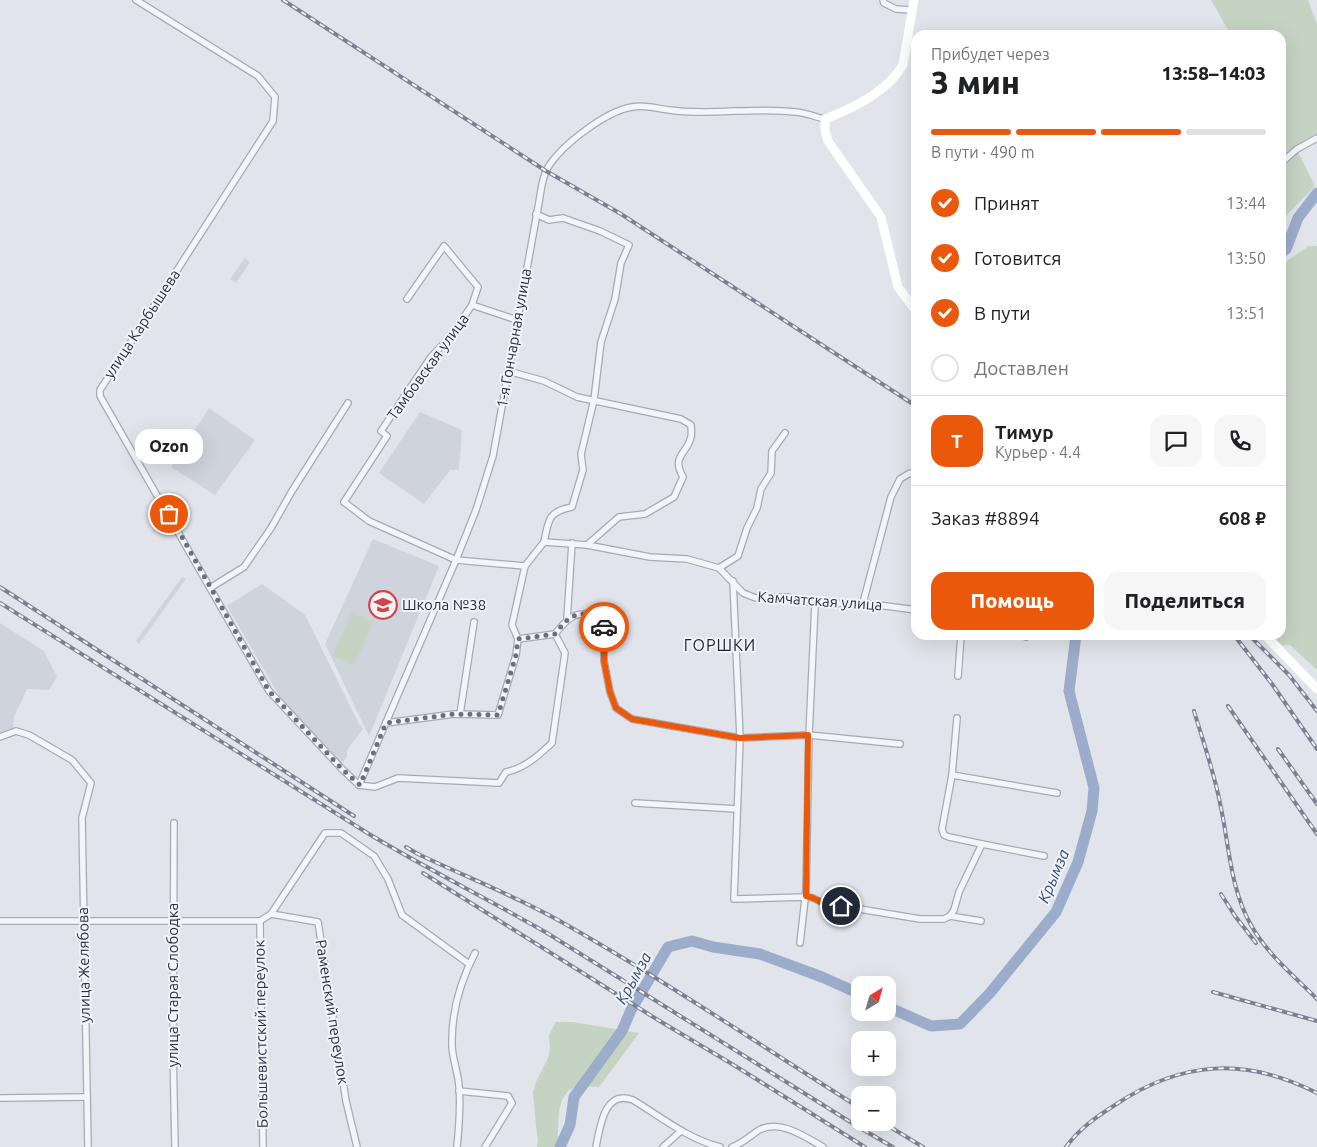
<!DOCTYPE html>
<html lang="ru">
<head>
<meta charset="utf-8">
<style>
  body { margin:0; font-family:Ubuntu,sans-serif; background:#f6f6f6; color:#202124; height:100vh; display:flex; flex-direction:column; font-size:19px; white-space:nowrap }
  * { box-sizing:border-box; margin:0 }
  p { font-size:16px; color:#757577 }
  .icon { flex:none; width:28px; height:28px; fill:none; stroke:currentColor; stroke-width:2; stroke-linecap:round; stroke-linejoin:round }
  .map { position:relative; flex:1; overflow:hidden }
  .panel { position:absolute; left:911px; top:30px; width:375px; height:610px; display:flex; flex-direction:column; background:#fff; border-radius:15px; box-shadow:0 5px 20px #0002 }
  .panel>* { flex:none }
  .needle { width:32px; rotate:37deg }
  .fabs { position:absolute; left:851px; top:976px; display:grid; gap:10px }
  .fabs a { display:grid; place-items:center; width:45px; height:45px; border-radius:10px; background:#fff; box-shadow:0 5px 20px #0002; font-size:25px }
  .pin { position:absolute; display:grid; place-items:center; width:42px; height:42px; color:#fff; margin:-21px; border:2px solid #fff; border-radius:50%; box-shadow:0 1px 5px #0007 }
  .courier { position:absolute; display:grid; place-items:center; width:50px; height:50px; margin:-25px; border:4px solid #ea580c; border-radius:50%; background:#fff; color:#222; box-shadow:0 1px 6px #0007 }
  .bubble { position:absolute; height:35px; border-radius:15px; background:#fff; box-shadow:0 5px 20px #0002; font-size:16px; font-weight:800; line-height:35px; text-align:center }
  .head em { font-style:normal; font-weight:800 }
  .head div { display:flex; flex-direction:column-reverse }
  .head { display:flex; align-items:center; justify-content:space-between; height:85px; padding:0 20px }
  h1 { font-size:32px; font-weight:800; line-height:38px }
  .bar { display:grid; grid-template-columns:repeat(4,1fr); gap:8px 5px; align-content:center; height:60px; padding:0 20px }
  .bar i { height:6px; border-radius:4px; background:#e0e0e0 }
  .bar .selected { background:#ea580c }
  .bar p { grid-column:span 4 }
  .line { display:flex; align-items:center; gap:12px; padding:0 20px; border-top:1px solid #e0e0e0 }
  .line div { flex:1 }
  .round { display:grid; place-items:center; flex:none; width:52px; height:52px; border-radius:15px; background:#f6f6f6 }
  ol { padding:0 20px; list-style:none }
  li { display:flex; align-items:center; gap:15px; height:55px }
  li p { margin-inline-start:auto }
  li .icon { padding:5px; border-radius:50%; background:#ea580c; color:#fff; stroke-width:4 }
  li:last-child { color:#757577 }
  li i { width:28px; height:28px; border:2px solid #e0e0e0; border-radius:50% }
  .action { display:flex; gap:10px; margin-top:auto; padding:10px 20px }
  .action a { flex:1; height:58px; border-radius:15px; background:#ea580c; color:#fff; font-size:20px; font-weight:800; line-height:58px; text-align:center }
  .action a+a { background:#f6f6f6; color:#202124 }
  .map>svg:first-child { display:block }
</style>
</head>
<body>
<div class="map">
<svg width="1317" height="1147" viewBox="0 0 1317 1147">
  <rect width="100%" height="100%" fill="#e1e4ea"/>
  <!-- built -->
  <g fill="#cfd3dc">
    <polygon points="245,258 250,262 236,283 230,279"/>
    <polygon points="209,408 255,440 215,495 171,467"/>
    <polygon points="420,412 462,430 459,470 450,470 424,504 379,473"/>
    <polygon points="373,539 439,566 369,736 325,644"/>
    <polygon points="182,577 186,579 139,644 136,641"/>
    <polygon points="262,584 305,615 359,724 363,729 347,750 347,757 341,764 284,704 227,606"/>
    <polygon points="0,623 44,651 57,677 49,690 27,689 14,717 13,729 3,733 0,733"/>
  </g>
  <!-- green -->
  <g fill="#c5d4c2">
    <polygon points="1211,0 1308,0 1317,24 1317,134 1295,146 1315,186 1281,221 1281,35 1231,35"/>
    <polygon points="1309,246 1317,246 1317,670 1290,645 1282,645 1272,635 1281,635 1281,265"/>
    <polygon points="352,612 374,622 354,665 332,656"/>
    <path d="M556,1022H573L639,1033L599,1087C592,1087 581,1085 575,1087C557,1095 559,1116 558,1133V1137L564,1147H537L538,1140L536,1126L533,1092L536,1082L548,1058L550,1049L549,1035Z"/>
  </g>
  <g fill="none" stroke-linecap="round" stroke-linejoin="round">
    <!-- river -->
    <g stroke="#9badcb" stroke-width="11">
      <polyline points="1281,253 1286,249 1298,218 1317,193"/>
      <polyline points="888,1007 931,1026 960,1024 990,993 1056,912 1078,862 1092,811 1094,788 1069,691 1076,635"/>
      <polyline points="560,1147 570,1125 574,1097 622,1031 631,1010 668,947 692,941 713,947 760,954 822,977 860,994"/>
    </g>
    <defs>
      <g id="street">
        <polyline points="136,0 258,76 275,97 273,121 100,390 100,396 269,691 343,770 359,785"/>
        <polyline points="883,0 884,3 896,9 911,10"/>
        <polyline points="1281,163 1297,149 1317,138"/>
        <path d="M536,214L549,220L563,218L600,231L629,245L621,263L615,299L601,342L594,400L581,454L583,470L572,507C547,512 549,520 544,542"/>
        <polyline points="407,299 444,246 478,287 472,305 450,337 431,357 381,431 387,436 344,502 369,521 456,560 525,566"/>
        <polyline points="472,305 517,320"/>
        <path d="M508,371L544,381L577,397L681,419L691,425C691,428 692,433 691,437C687,454 671,456 683,477L674,497L645,514L619,517L587,545"/>
        <polyline points="719,568 738,556 747,528 757,508 761,489 771,473 772,451 785,433"/>
        <polyline points="733,581 740,738 734,899 806,897 813,898 823,903 920,919 944,919 950,916 981,921"/>
        <polyline points="210,588 244,567 271,528 292,491 348,403"/>
        <polyline points="863,603 891,497 900,479 910,473 916,476"/>
        <polyline points="567,619 572,543"/>
        <path d="M555,634C573,611 576,613 604,615V661L610,692L616,708L632,719L740,738L809,735L900,744"/>
        <polyline points="1021,635 1026,637"/>
        <polyline points="518,639 555,634"/>
        <polyline points="958,676 961,635"/>
        <polyline points="460,714 474,622"/>
        <polyline points="386,723 454,714 498,715 516,655 518,639 512,625 525,566 544,542 587,545 650,557 687,559 719,568 743,593 756,598 788,597 815,604 863,603 916,610"/>
        <polyline points="0,737 16,731 29,735 72,760 91,783 82,818 88,1147"/>
        <polyline points="952,775 1057,793"/>
        <path d="M359,785L456,560L476,510L493,456L539,202C541,191 542,178 547,169C560,146 606,111 632,107C645,104 657,109 670,110C681,112 693,112 704,112C734,112 766,108 796,112C806,113 816,117 825,119"/>
        <path d="M359,785L375,787L398,778L499,783L506,772C524,769 539,755 552,743L565,653L555,634"/>
        <polyline points="635,803 737,809"/>
        <polyline points="174,823 173,1047 175,1147"/>
        <polyline points="982,844 1044,856"/>
        <polyline points="271,914 318,922 346,1101 357,1147"/>
        <polyline points="950,916 954,910 959,892 982,844 949,837 944,835 942,829 952,775 957,718"/>
        <polyline points="0,921 260,921"/>
        <polyline points="260,921 271,914 325,833 341,833 374,856 388,879 402,915 469,964"/>
        <polyline points="260,921 263,1147"/>
        <polyline points="800,943 806,890 809,735 815,604"/>
        <polyline points="459,1091 508,1096 512,1103 485,1147"/>
        <polyline points="0,1098 87,1097"/>
        <path d="M457,1147C459,1127 461,1107 459,1086C458,1071 451,1056 452,1041C452,1010 461,980 475,953"/>
        <path d="M596,1147C600,1127 604,1089 633,1100C661,1117 688,1139 720,1147"/>
        <polyline points="663,1147 681,1131"/>
        <path d="M732,1147C743,1143 750,1136 759,1130C781,1119 805,1137 823,1147"/>
      </g>
    </defs>
    <!-- street casing -->
    <use href="#street" stroke="#a6aab5" stroke-width="8"/>
    <!-- street -->
    <use href="#street" stroke="#f4f5f8" stroke-width="5.5"/>
    <!-- secondary -->
    <g stroke="#fff" stroke-width="9">
      <path d="M914,0L903,65C887,92 854,108 825,119V130L828,141L881,217L898,287L916,311"/>
      <polyline points="1265,635 1317,689"/>
    </g>
    <defs>
      <g id="rail">
        <polyline points="283,0 546,171 621,214 916,406"/>
        <polyline points="0,587 354,816"/>
        <path d="M0,603L369,834C427,869 488,899 547,933L860,1128L893,1147"/>
        <polyline points="1234,635 1272,684 1317,749"/>
        <polyline points="1249,635 1289,675 1317,711"/>
        <polyline points="1228,706 1317,834"/>
        <path d="M1194,711C1203,741 1214,772 1220,803C1229,843 1230,889 1251,925C1267,954 1294,976 1317,999"/>
        <polyline points="1278,749 1317,804"/>
        <path d="M406,847L418,854C464,876 513,895 558,920C661,978 760,1045 860,1108"/>
        <polyline points="423,873 658,1020 732,1064 865,1147"/>
        <polyline points="1221,894 1235,916 1256,943"/>
        <polyline points="1213,992 1317,1021"/>
        <polyline points="882,1122 923,1147"/>
        <path d="M1066,1147C1079,1129 1096,1117 1115,1105C1182,1060 1246,1057 1317,1093"/>
      </g>
    </defs>
    <!-- rail casing -->
    <use href="#rail" stroke="#7a8194" stroke-width="4"/>
    <!-- rail -->
    <use href="#rail" stroke="#f1f3f7" stroke-width="2" stroke-dasharray="5.5" stroke-linecap="butt"/>
  </g>
  <g fill="none" stroke-linecap="round" stroke-linejoin="round">
    <!-- done -->
    <path stroke="#696f7d" stroke-width="5" stroke-dasharray="0 9" d="M169,514L269,691L343,770L360,785L386,723L454,714L498,715L516,655L518,639L555,634C573,611 576,613 604,615V627"/>
    <!-- route -->
    <polyline stroke="#ea580c" stroke-width="6" points="604,627 604,661 610,692 616,708 632,719 740,738 808,735 806,896 813,898 823,903 841,906"/>
  </g>
  <!-- icons -->
  <defs>
    <symbol id="school-ring" viewBox="-11 -11 22 22"><circle r="9.5" fill="#f1f3f7" stroke="#d2434a" stroke-width="1.5"/><path d="M0-5L7-2L0 1L-7-2ZM-4 1L0 2.5L4 1V4Q0 6-4 4Z" fill="#d2434a"/></symbol>
  </defs>
  <g fill-rule="evenodd">
    <use href="#school-ring" x="367" y="589" width="32" height="32"/>
  </g>
  <g text-anchor="middle" stroke-width="4" stroke-linejoin="round" paint-order="stroke">
    <!-- street labels -->
    <g font-size="15" fill="#293043" stroke="#f1f3f7">
      <text transform="translate(142 324) rotate(-57)" y="5">улица Карбышева</text>
      <text transform="translate(514 338) rotate(-80)" y="5">1-я Гончарная улица</text>
      <text transform="translate(428 367) rotate(-54)" y="5">Тамбовская улица</text>
      <text transform="translate(820 601) rotate(4)" y="5">Камчатская улица</text>
      <text transform="translate(84 965) rotate(-91)" y="5">улица Желябова</text>
      <text transform="translate(173 985) rotate(-90)" y="5">улица Старая Слободка</text>
      <text transform="translate(332 1012) rotate(81)" y="5">Раменский переулок</text>
      <text transform="translate(261 1034) rotate(-91)" y="5">Большевистский переулок</text>
    </g>
    <!-- poi labels -->
    <g font-size="15" fill="#293043" stroke="#f1f3f7" text-anchor="start">
      <text x="402" y="610">Школа №38</text>
    </g>
    <!-- neighbourhood labels -->
    <g font-size="16" letter-spacing="1" fill="#1b2133" stroke="#f1f3f7">
      <text x="720" y="651">ГОРШКИ</text>
    </g>
    <!-- water labels -->
    <g font-size="16" font-style="italic" fill="#324a78" stroke="#f1f3f7">
      <text transform="translate(1053 876) rotate(-67)" y="6">Крымза</text>
      <text transform="translate(633 978) rotate(-61)" y="6">Крымза</text>
    </g>
  </g>
</svg>
<div class="fabs">
<a><svg class="needle" viewBox="-14 -14 28 28"><path d="M0-13l5 13h-10z" fill="#e53935"/><path d="M0 13l5-13h-10z" fill="#757577"/></svg></a>
<a>+</a>
<a>−</a>
</div>
<div class="pin" style="left:169px;top:514px;background:#ea580c"><svg class="icon" aria-label="bag" viewBox="0 0 24 24"><path d="M5 8h14l-1 12H6zM9 8a3 3 0 0 1 6 0"/></svg></div>
<div class="pin" style="left:841px;top:906px;background:#1f2937"><svg class="icon" aria-label="home" viewBox="0 0 24 24"><path d="M3 11l9-7 9 7M6 9v11h12V9"/></svg></div>
<div class="courier" style="left:604px;top:627px"><svg class="icon" aria-label="car" viewBox="0 0 24 24"><path d="M5 17H2v-5l4-1 3-4h7l3 4 3 1v5h-3M9 17h6M6 11h13"/><circle cx="7" cy="17" r="2"/><circle cx="17" cy="17" r="2"/></svg></div>
<div class="bubble" style="left:135px;top:429px;width:68px">Ozon</div>
<section class="panel">
<div class="head"><div><h1>3 мин</h1><p>Прибудет через</p></div><em>13:58–14:03</em></div>
<div class="bar"><i class="selected"></i><i class="selected"></i><i class="selected"></i><i></i><p>В пути · 490 m</p></div>
<ol>
<li><svg class="icon" aria-label="check" viewBox="0 0 24 24"><path d="M5 12l5 5 9-10"/></svg>Принят<p>13:44</p></li>
<li><svg class="icon" aria-label="check" viewBox="0 0 24 24"><path d="M5 12l5 5 9-10"/></svg>Готовится<p>13:50</p></li>
<li><svg class="icon" aria-label="check" viewBox="0 0 24 24"><path d="M5 12l5 5 9-10"/></svg>В пути<p>13:51</p></li>
<li><i></i>Доставлен</li>
</ol>
<div class="line" style="height:90px"><b class="round" style="background:#ea580c;color:#fff">Т</b><div><b>Тимур</b><p>Курьер · 4.4</p></div><a class="round"><svg class="icon" aria-label="chat" viewBox="0 0 24 24"><path d="M4 5h16v11H9l-5 4z"/></svg></a><a class="round"><svg class="icon" aria-label="phone" viewBox="0 0 24 24"><path d="M5 4h4l2 5-3 2q2 4 5 5l2-3 5 2v4C11 20 4 13 5 4z"/></svg></a></div>
<div class="line" style="height:65px"><div>Заказ #8894</div><b>608 ₽</b></div>
<div class="action"><a>Помощь</a><a>Поделиться</a></div>
</section>
</div>
</body>
</html>
